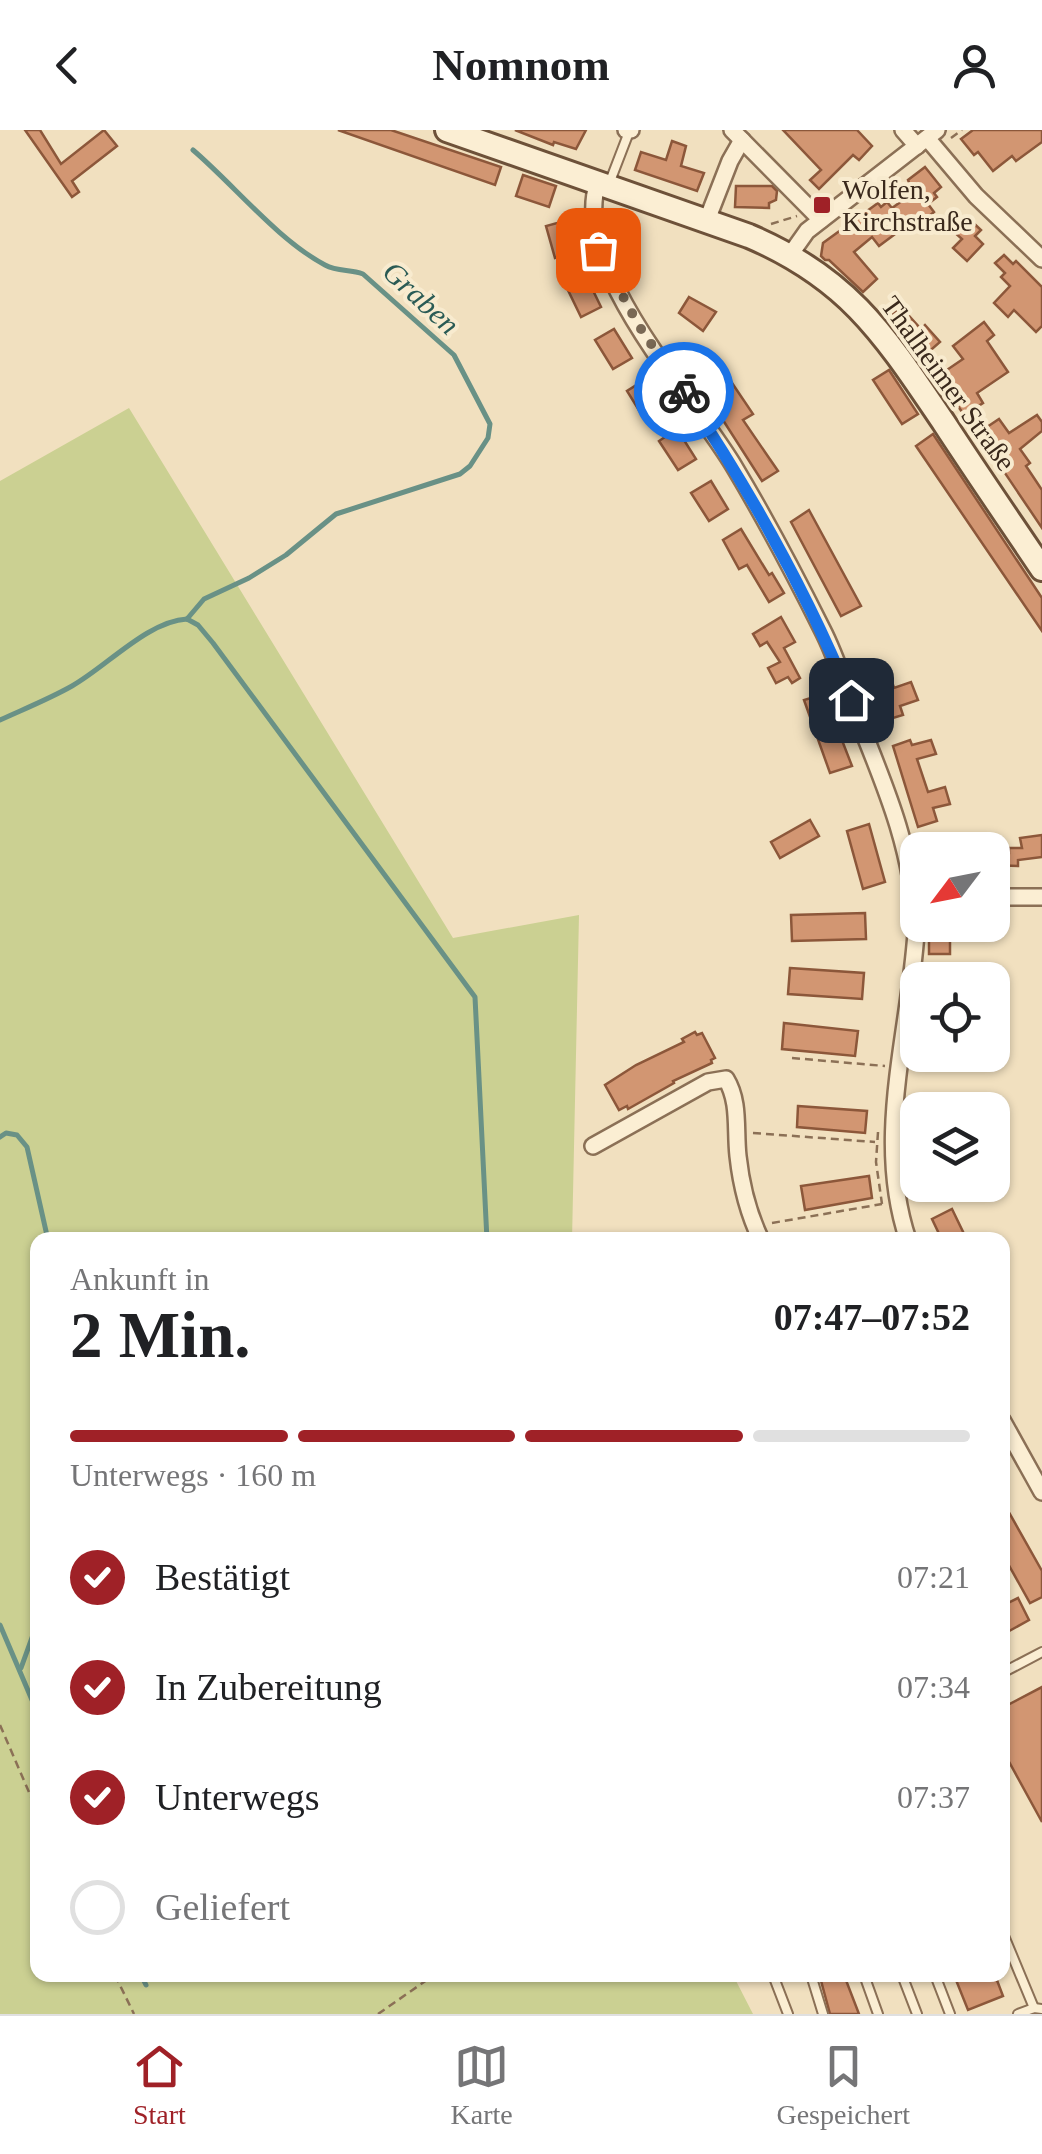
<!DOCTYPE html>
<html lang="de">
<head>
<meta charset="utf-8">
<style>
  body { margin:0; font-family:"Times New Roman",serif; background:#f2f2f2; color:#202124; height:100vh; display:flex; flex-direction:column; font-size:38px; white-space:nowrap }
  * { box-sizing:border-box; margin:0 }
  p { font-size:32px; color:#757577 }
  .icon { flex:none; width:55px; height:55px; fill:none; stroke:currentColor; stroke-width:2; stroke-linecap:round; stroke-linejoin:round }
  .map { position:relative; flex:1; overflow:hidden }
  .details { position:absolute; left:30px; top:1102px; width:980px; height:750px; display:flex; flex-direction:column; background:#fff; border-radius:20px; box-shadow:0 2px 8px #0004 }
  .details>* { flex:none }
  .needle { width:65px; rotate:238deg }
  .buttons { position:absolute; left:900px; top:702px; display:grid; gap:20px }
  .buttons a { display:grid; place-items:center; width:110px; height:110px; border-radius:20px; background:#fff; box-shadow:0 2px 8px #0004; font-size:50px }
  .pin { position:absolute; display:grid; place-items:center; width:85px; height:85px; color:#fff; margin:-42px; border-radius:20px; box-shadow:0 5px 15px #0006 }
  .courier { position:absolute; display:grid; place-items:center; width:100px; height:100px; margin:-50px; border:8px solid #1a73e8; border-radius:50%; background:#fff; color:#222; box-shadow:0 2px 12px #0007 }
  .overview em { font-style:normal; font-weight:600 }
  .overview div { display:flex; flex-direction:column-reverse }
  .overview { display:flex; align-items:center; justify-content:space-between; height:170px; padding:0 40px }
  h1 { font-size:65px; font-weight:600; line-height:75px }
  .bar { display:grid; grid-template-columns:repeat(4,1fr); gap:15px 10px; align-content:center; height:120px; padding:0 40px }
  .bar i { height:12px; border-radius:8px; background:#e0e0e0 }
  .bar .active { background:#9f2127 }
  .bar p { grid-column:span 4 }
  ol { padding:0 40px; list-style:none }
  li { display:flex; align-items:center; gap:30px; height:110px }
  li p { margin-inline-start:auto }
  li .icon { padding:10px; border-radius:50%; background:#9f2127; color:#fff; stroke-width:4 }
  li:last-child { color:#757577 }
  li i { width:55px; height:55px; border:5px solid #e0e0e0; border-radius:50% }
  header { display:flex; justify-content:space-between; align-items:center; height:130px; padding:0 40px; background:#fff; font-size:45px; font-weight:600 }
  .dock { display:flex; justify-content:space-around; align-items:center; height:140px; border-top:2px solid #e0e0e0; background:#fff; font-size:28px; color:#757577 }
  .dock a { display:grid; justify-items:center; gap:5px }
  .dock .active { color:#9f2127 }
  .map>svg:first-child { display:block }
</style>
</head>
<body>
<header><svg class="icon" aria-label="back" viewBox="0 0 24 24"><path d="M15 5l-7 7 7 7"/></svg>Nomnom<svg class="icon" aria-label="person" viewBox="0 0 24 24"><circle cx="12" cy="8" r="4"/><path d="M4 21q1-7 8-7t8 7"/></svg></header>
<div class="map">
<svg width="1042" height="1884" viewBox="0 0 1042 1884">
  <rect width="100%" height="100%" fill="#f1e0bf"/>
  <!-- green -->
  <polygon fill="#cbd092" points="129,278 453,808 579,785 572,1110 38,1110 38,1845 733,1845 753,1884 0,1884 0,351"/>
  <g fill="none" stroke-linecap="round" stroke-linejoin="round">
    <!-- stream -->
    <g stroke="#699186" stroke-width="5">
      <path d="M187,489L204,469L249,448L286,425L336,384L460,344L470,336L488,308L490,294L454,225L363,144C350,139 338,142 325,135C278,110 234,55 193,20"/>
      <polyline points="187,489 198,495 213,513 475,867 487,1110"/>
      <path d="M0,590C24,579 49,569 72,556C106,537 148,491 187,489"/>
      <polyline points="0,1007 6,1003 17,1005 27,1017 48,1110"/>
      <polyline points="0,1495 38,1584"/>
      <polyline points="21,1538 38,1491"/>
      <polyline points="141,1845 146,1855"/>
    </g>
  </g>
  <!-- building -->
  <g fill="#d29672" stroke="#8c573a" stroke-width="2.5">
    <polygon points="25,0 40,0 61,34 104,0 117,16 72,51 79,62 72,67"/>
    <polygon points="338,0 391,0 501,37 495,55"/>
    <polygon points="515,0 586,0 576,19 554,12 553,15"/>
    <polygon points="783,0 857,0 872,16 859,30 853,25 819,59 810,50 821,40"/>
    <polygon points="973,0 1042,0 1042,12 1016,31 1012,26 993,41 978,22 974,25 961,9"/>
    <polygon points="672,11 686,16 681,36 704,43 697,61 635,40 641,22 666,30"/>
    <polygon points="925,37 941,57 934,63 937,67 928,74 934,82 922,92 918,87 879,116 872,107 854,122 877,149 863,162 829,130 825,130 821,126 823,113 878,73 881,77 887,72 892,78 913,63 908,50"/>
    <polygon points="523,45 556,56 549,77 516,66"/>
    <polygon points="736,56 772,56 777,61 776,70 769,73 769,78 735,77"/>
    <polygon points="967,87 981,100 975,106 983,114 967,131 953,118 962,109 954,102"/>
    <polygon points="568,90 576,122 555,128 546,96"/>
    <polygon points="1004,125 1013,134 1016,131 1042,157 1042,196 1036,202 1014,180 1008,187 994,173 1010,156 1001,147 1005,143 995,133"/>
    <polygon points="586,146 601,177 581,187 566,156"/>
    <polygon points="689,167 716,182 703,201 679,183"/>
    <polygon points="901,177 921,199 925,195 940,212 924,226 890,187"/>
    <polygon points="984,192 994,205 987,211 1008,242 977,263 983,273 964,285 938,246 963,229 953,216"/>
    <polygon points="614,199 632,228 613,239 595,210"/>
    <polygon points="889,240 918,284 902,294 873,250"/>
    <polygon points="728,247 753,284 743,290 778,341 762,351 705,262"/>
    <polygon points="646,249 664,278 645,290 627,261"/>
    <polygon points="1037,285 1042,292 1042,301 1020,319 1030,333 1026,336 1042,360 1042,398 978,303 999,289 1009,303"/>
    <polygon points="677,299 696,329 678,340 659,311"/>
    <polygon points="933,304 1042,468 1042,501 916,316"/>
    <polygon points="711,351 728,379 709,391 691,363"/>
    <polygon points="809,380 861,476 841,486 791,392"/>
    <polygon points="741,399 769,445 772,443 784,463 769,472 747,435 739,439 723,410"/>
    <polygon points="781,487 795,512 784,518 800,548 792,553 788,547 776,553 768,538 780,532 767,512 760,516 753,504"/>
    <polygon points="889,543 894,558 911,552 918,570 900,576 903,585 883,591 870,549"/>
    <polygon points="824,564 852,636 830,643 804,570"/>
    <polygon points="910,610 912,615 931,610 936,624 917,629 928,662 945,657 950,674 933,678 937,691 918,697 893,616"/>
    <polygon points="810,690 819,706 780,728 771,712"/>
    <polygon points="869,694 885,752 863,759 847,701"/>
    <polygon points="1042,705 1042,727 1018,730 1018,736 992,735 992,723 1009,723 1009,718 1022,718 1020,708"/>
    <polygon points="865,783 866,809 792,811 791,785"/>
    <rect x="929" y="795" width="21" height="29"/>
    <polygon points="790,838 864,843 862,869 788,864"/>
    <polygon points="784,893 858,901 855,926 782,919"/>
    <polygon points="695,902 697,905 702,903 715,928 711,930 712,933 673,951 674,953 628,979 627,976 619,980 605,955 636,935 684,912 682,909"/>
    <polygon points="798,976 867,981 865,1003 797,997"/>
    <polygon points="869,1046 872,1068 805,1080 801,1056"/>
    <polygon points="952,1079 967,1110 942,1110 932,1089"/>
    <polygon points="1002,1370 1042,1441 1042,1467 1030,1473 1002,1423"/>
    <polygon points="1018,1468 1029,1490 1002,1505 1002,1476"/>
    <polygon points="1042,1557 1042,1692 1002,1619 1002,1578"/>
    <polygon points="826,1845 844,1845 859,1884 830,1884 820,1847"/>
    <polygon points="954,1845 995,1845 1003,1866 968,1880"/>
  </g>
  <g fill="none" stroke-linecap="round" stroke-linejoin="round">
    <defs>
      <g id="lane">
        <polyline points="609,54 629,2"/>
        <polyline points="1002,1543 1042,1522"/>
        <polyline points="1002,1801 1034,1878"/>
        <polyline points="773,1845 788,1884"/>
        <polyline points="811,1845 823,1884"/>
        <polyline points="864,1845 878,1884"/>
        <polyline points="902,1845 917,1884"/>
        <polyline points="935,1845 950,1884"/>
        <polyline points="1018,1884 1034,1878 1042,1879"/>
      </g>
      <g id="street">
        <polyline points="626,0 631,0"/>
        <polyline points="732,0 821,90"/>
        <polyline points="903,0 917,16"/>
        <polyline points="927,8 976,66 1042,129"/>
        <path d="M598,52C569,136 694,268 735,338C766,390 795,445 822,499C836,526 845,556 856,584C885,655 915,725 916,803C909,906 874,1009 908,1110"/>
        <polyline points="707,90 730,31 742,10"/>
        <polyline points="790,125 807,101 937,0"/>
        <polyline points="992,767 1042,767"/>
        <path d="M593,1016L708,952L726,949C740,972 735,999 738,1026C741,1054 749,1085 761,1110"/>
        <polyline points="1002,1290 1042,1362"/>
      </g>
      <path id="secondary" d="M447,0L749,106C850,149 885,206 944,293C976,342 1009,390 1042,439"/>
    </defs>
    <!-- lane casing -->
    <use href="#lane" stroke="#8b7056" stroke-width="12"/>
    <!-- street casing -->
    <use href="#street" stroke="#8b7056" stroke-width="20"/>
    <!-- secondary casing -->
    <use href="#secondary" stroke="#6d5139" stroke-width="28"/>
    <!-- path -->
    <g stroke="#8b7056" stroke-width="2.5" stroke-dasharray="8 5" stroke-linecap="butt">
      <polyline points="951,8 962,0"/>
      <polyline points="771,94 797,86"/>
      <polyline points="792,928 885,936"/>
      <polyline points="878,1002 876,1032 882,1074"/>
      <polyline points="753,1003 875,1012"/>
      <polyline points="772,1093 882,1074"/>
      <polyline points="0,1595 38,1683"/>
      <polyline points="115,1845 134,1884"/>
      <polyline points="378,1884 434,1845"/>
    </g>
    <!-- lane -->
    <use href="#lane" stroke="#fbeed3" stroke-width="8"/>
    <!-- street -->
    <use href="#street" stroke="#fbeed3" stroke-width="15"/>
    <!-- secondary -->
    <use href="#secondary" stroke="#fbeed3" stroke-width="22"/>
  </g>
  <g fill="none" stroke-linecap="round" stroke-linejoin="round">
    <!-- done -->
    <polyline stroke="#7a6955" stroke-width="10" stroke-dasharray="0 18" points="598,120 639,196 684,262"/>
    <!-- route -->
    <path stroke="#1a73e8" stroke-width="12" d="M684,262C749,359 807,462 851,570"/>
  </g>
  <!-- markers -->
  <rect fill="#9f2127" stroke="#f8ebcf" stroke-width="4" x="812" y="65" width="20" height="20" rx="5"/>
  <g text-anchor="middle" stroke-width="8" stroke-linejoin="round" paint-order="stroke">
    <!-- poi labels -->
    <g font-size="28" fill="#3a291c" stroke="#f8ebcf" text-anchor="start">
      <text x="842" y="69">Wolfen,<tspan x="842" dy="32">Kirchstraße</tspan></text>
    </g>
    <!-- street labels -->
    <g font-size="28" fill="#3a291c" stroke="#f8ebcf">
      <text transform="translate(949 253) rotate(54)" y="10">Thalheimer Straße</text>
    </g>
    <!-- water labels -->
    <g font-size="30" font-style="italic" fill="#2a5b55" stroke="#f8ebcf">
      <text transform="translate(421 168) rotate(43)" y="10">Graben</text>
    </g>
  </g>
</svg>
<div class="buttons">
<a><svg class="needle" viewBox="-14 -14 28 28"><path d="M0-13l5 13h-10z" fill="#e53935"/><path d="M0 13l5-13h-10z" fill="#757577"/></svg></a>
<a><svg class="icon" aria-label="locate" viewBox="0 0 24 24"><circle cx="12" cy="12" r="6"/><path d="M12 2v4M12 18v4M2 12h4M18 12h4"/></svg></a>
<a><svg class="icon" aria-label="layers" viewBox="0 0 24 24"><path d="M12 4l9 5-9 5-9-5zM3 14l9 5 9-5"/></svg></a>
</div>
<div class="pin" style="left:598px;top:120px;background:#ea580c"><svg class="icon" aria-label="bag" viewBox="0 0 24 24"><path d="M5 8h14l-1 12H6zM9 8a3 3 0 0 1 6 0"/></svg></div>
<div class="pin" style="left:851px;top:570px;background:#1f2937"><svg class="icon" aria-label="home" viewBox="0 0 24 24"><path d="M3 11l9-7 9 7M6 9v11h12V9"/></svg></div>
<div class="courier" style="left:684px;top:262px"><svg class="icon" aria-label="bike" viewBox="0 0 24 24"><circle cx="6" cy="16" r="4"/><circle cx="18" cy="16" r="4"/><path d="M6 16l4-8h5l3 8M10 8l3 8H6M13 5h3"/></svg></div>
<section class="details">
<div class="overview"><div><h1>2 Min.</h1><p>Ankunft in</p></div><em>07:47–07:52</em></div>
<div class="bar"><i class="active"></i><i class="active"></i><i class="active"></i><i></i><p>Unterwegs · 160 m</p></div>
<ol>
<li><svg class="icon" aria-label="check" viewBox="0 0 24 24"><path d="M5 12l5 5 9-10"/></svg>Bestätigt<p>07:21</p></li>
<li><svg class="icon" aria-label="check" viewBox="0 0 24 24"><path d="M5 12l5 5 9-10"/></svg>In Zubereitung<p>07:34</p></li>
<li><svg class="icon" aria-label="check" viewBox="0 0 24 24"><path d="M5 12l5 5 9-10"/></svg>Unterwegs<p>07:37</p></li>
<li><i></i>Geliefert</li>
</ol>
</section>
</div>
<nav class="dock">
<a class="active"><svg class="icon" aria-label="home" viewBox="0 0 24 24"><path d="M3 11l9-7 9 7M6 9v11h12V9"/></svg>Start</a>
<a><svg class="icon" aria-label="map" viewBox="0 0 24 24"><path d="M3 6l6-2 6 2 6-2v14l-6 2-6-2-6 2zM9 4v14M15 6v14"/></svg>Karte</a>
<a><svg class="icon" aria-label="saved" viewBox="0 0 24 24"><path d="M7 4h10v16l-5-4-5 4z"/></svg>Gespeichert</a>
</nav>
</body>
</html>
